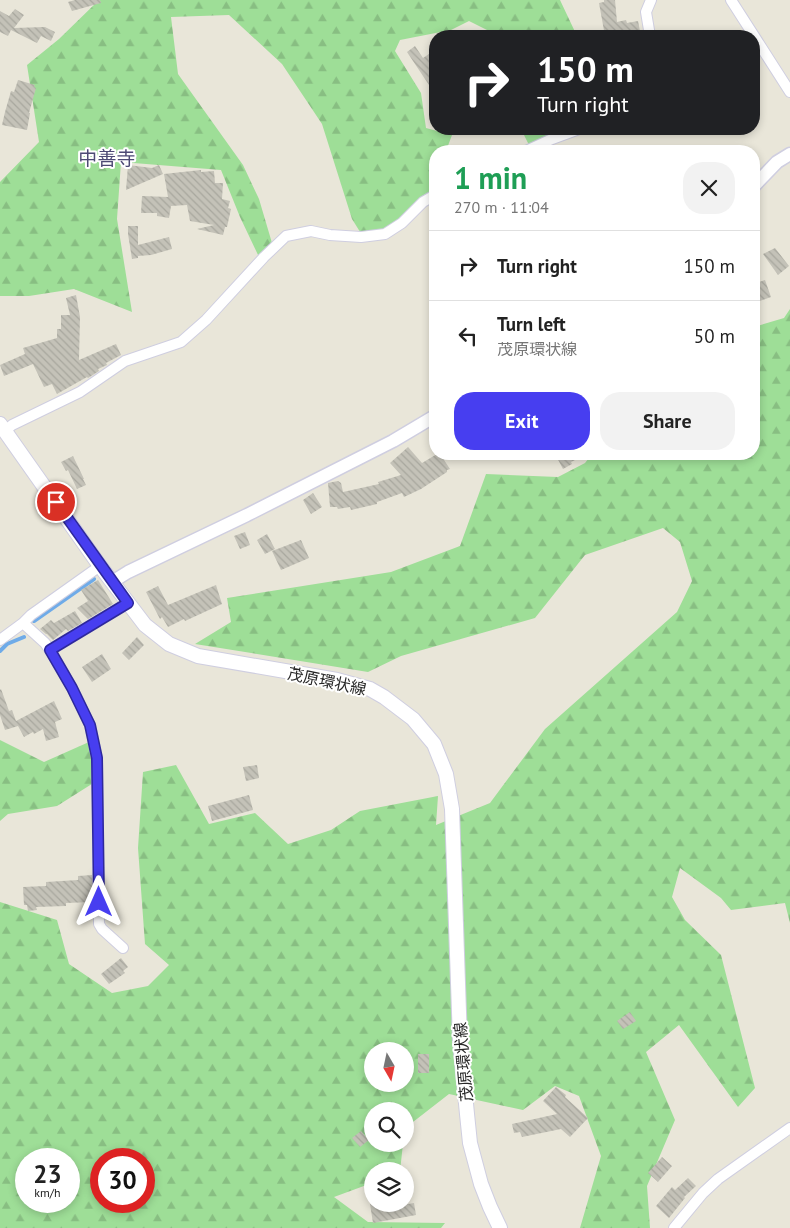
<!DOCTYPE html>
<meta charset="utf-8">
<style>
:root{--surface:#fff;--page:#f2f2f2;--text:#222;--muted:#767676;--line:#e0e0e0;--accent:#473ef0}
body{margin:0;font-family:"PT Sans","Noto Sans JP",sans-serif;background:var(--page);color:var(--text);height:100vh;display:flex;flex-direction:column;font-size:19px;white-space:nowrap}
*{box-sizing:border-box;margin:0}
p{font-size:16px;color:var(--muted)}
.icon{flex:none;width:28px;height:28px;fill:none;stroke:currentColor;stroke-width:2;stroke-linecap:round;stroke-linejoin:round}
.map{position:relative;flex:1;overflow:hidden}
.details{position:absolute;left:429px;top:145px;width:331px;height:315px;display:flex;flex-direction:column;background:var(--surface);border-radius:20px;box-shadow:0 2px 8px #0003}
.details>*{flex:none}
.top-card{position:absolute;left:429px;top:30px;width:331px;height:105px;border-radius:20px;box-shadow:0 2px 8px #0003;background:#202124;color:#fff;overflow:hidden}
.needle{width:32px;rotate:171deg}
.fabs{position:absolute;left:364px;top:1042px;display:grid;gap:10px}
.fabs a{display:grid;place-items:center;width:50px;height:50px;border-radius:50%;background:var(--surface);box-shadow:0 2px 8px #0003;font-size:25px}
.speed{position:absolute;left:15px;top:1148px;display:flex;gap:10px;font-size:25px;font-weight:700;text-align:center}
.speed>*{display:grid;place-content:center;width:65px;height:65px;border-radius:50%;background:var(--surface);box-shadow:0 2px 8px #0003;line-height:1}
.speed small{font-size:12px;font-weight:400}
.speed .limit{border:8px solid #d22;background:#fff;color:#111}
.pin{position:absolute;display:grid;place-items:center;width:42px;height:42px;color:#fff;margin:-21px;border:2px solid #fff;border-radius:50%;box-shadow:0 1px 5px #0007}
.me{position:absolute;width:55px;margin:-28px;rotate:0deg;stroke-linejoin:round;filter:drop-shadow(0 0 4px #0008)}
.turn{display:flex;align-items:center;gap:18px;height:105px;padding:0 25px;font-size:22px}
.turn .icon{width:65px;height:65px;stroke-width:2.5}
.turn b{display:block;font-size:35px;line-height:42px}
.round{display:grid;place-items:center;flex:none;width:52px;height:52px;border-radius:20px;background:var(--page)}
.summary{display:flex;align-items:center;justify-content:space-between;height:85px;padding:0 25px}
h1{font-size:30px;font-weight:700;line-height:38px;color:#1e9e55}
.cta{display:flex;gap:10px;margin-top:auto;padding:10px 25px}
.cta a{flex:1;height:58px;border-radius:20px;background:var(--accent);color:#fff;font-size:20px;font-weight:700;line-height:58px;text-align:center}
.cta a+a{background:var(--page);color:var(--text)}
ul{padding:0;list-style:none}
li{display:flex;align-items:center;gap:15px;height:70px;padding:0 25px;border-top:1px solid var(--line)}
li div{flex:1}
li b{display:block;font-size:19px}
li em{font-style:normal}
.map>svg:first-child{display:block}
</style>
<div class="map">
<svg width="790" height="1228" viewBox="0 0 790 1228">
<defs>
<pattern id="forest-firs" width="22" height="20" patternUnits="userSpaceOnUse" patternTransform="scale(1.25)"><rect width="22" height="20" fill="#9ede97"/><path d="M5 1l3.5 6h-7zM16 11l3.5 6h-7z" fill="#88be82"/></pattern>
<pattern id="building-back-hatch" width="6" height="6" patternUnits="userSpaceOnUse" patternTransform="scale(1.25)"><rect width="6" height="6" fill="#c4c2b8"/><path d="M-1 5l2 2M0 0l6 6M5-1l2 2" fill="none" stroke="#a8a79e"/></pattern>
</defs>
<rect width="100%" height="100%" fill="#e9e6d9"/>
<path fill="url(#forest-firs)" fill-rule="evenodd" d="M98 0H560L577 36H499L469 21 451 30 400 40 395 51 421 93 426 128 452 135 446 151H435V178L428 194 397 221 383 231 362 235 352 219 322 124 282 64 229 15 171 17 178 74 243 165 259 199 272 243 259 257 240 217 221 170 121 162 117 219 132 312 74 289 29 296H0V182L39 142 27 65 59 39 98 1Z
M523 129H570L529 145 524 135Z
M790 309V923L785 903 731 910 721 898 680 868 672 897 685 920 721 955 755 1088 738 1107 679 1025 646 1052 675 1120 647 1186 650 1228H580L601 1156 579 1096 555 1086 523 1110 449 1094 413 1122 405 1133V1111H372V1144H403L400 1171H372V1183L334 1197 368 1222 445 1223 441 1228H0V902L57 920 69 964 112 993 148 986 169 965 145 944 138 848 143 772 176 765 209 824 255 813 288 844 331 830 360 811 438 796 436 825 490 803 545 729 677 612 692 581 680 542 663 528 585 555 535 618 401 656 368 672 195 644 231 622 227 598 391 572 460 546 486 474 558 477 585 463 592 454H754V327L784 318ZM372 1051H405V1084H372ZM26 1159H69V1201H26ZM101 1159H144V1201H101Z
M0 740 44 762 89 742 93 760 95 782 57 806 8 814 0 821Z"/>
<g fill="none" stroke-linecap="round" stroke-linejoin="round">
<path stroke="#6fabe8" stroke-width="4" d="M34 621 94 579
M0 651 7 644 24 637"/>
</g>
<path fill="url(#building-back-hatch)" d="M75 0H100L101 3 72 11 68 2Z
M604 0H615L617 22 626 20 627 23 638 21 641 36H605L599 3 604 2Z
M15 9 24 15 14 28 45 27 55 32 51 41 41 36 37 43 11 30 8 36 0 32V11L9 16Z
M415 46 423 58 435 50V94L407 52Z
M18 80 35 85 34 87 36 88 29 113H30L27 130 2 125 5 112 11 91 14 92Z
M128 165 152 168 159 165 163 174 126 190Z
M201 170V172L214 171 215 183H223L222 199 230 201 228 208 231 209 227 227H225L223 235 197 229 214 225 190 221 187 205 171 206 169 218 157 216V213H141L142 196 168 197 164 174Z
M128 226H138V245L169 237 172 249 151 255 138 256V258L132 259 128 234Z
M775 248 789 266 778 275 763 254Z
M765 280 771 297 754 303V284Z
M76 295 80 317 79 360 116 344 121 355 106 363 107 365 98 369 99 371 88 378 87 377 57 394 52 384 44 387 33 364 4 376 0 365 25 354 23 348 57 338V329H61V315H70L66 298Z
M408 447 422 463 437 454H440L450 469 447 470V472L421 489 404 497 402 493 377 502V504L351 510 350 507 338 509 337 507H330L328 483 338 481 341 483 343 492 379 484 378 482 401 475 390 463Z
M555 454H587L571 462 572 464 563 469Z
M73 456 84 479H83L86 485 77 489 68 470 66 471 61 462Z
M313 493 322 507 311 514 303 500Z
M245 532 250 545 240 549 234 536Z
M267 534 275 549 265 554 257 540Z
M301 540 309 558 281 570 272 551Z
M98 580 113 604 88 619 77 608 88 601 81 590Z
M216 585 222 604 185 621 184 619 168 627 162 617 160 619 146 592 158 586 168 605Z
M75 611 82 623 68 631 66 629 53 640 47 634H46L40 629 51 620 54 623Z
M137 637 144 645 129 660 122 653Z
M102 654 111 669 92 682 82 667Z
M1 689 9 711 12 710 16 721 54 701 62 719 55 722 59 737 46 741 43 729 34 734 33 732 24 737 18 726 5 730 0 715V690Z
M257 765 259 778 246 781 243 767Z
M249 795 253 810 212 821 208 806Z
M92 875V902L66 903V906L36 907 37 910 28 911 27 905H24L23 887 46 886V882L78 880V876Z
M121 958 128 967 123 971 125 973 109 984 101 974Z
M630 1012 636 1021 623 1029 617 1021Z
M418 1054H429V1073H418Z
M556 1087 566 1095 565 1097 588 1118 570 1137 561 1129 522 1137 520 1132 514 1133 512 1124 557 1114 543 1101Z
M361 1131 369 1140 360 1147 352 1138Z
M662 1157 672 1166 658 1182 648 1173Z
M688 1178 696 1186 684 1197 685 1198 669 1218 656 1206 672 1187 675 1190Z
M414 1203 416 1215 373 1223 370 1204H408Z"/>
<g fill="none" stroke-linecap="round" stroke-linejoin="round">
<g stroke="#cfcee0" stroke-width="12">
<path id="minor" d="M731 0 790 92
M650 36 646 12 651 0
M526 151 552 139 579 129
M5 431 12 425 80 392 125 361 181 342 206 320 264 257 286 236 311 231 330 235 361 237 385 234 402 223 423 202 435 195
M23 623 45 643 50 650 72 688 90 725 97 758 99 924 102 929 123 948
M0 640 23 623 31 615 100 566
M50 650 128 603
M674 1228 703 1193 718 1179 790 1128"/>
</g>
<g stroke="#cfcee0" stroke-width="15">
<path id="tertiary" d="M754 186 777 162 790 154
M112 582 128 572 247 515 393 441 435 416"/>
</g>
<g stroke="#cfcee0" stroke-width="16">
<path id="secondary" d="M0 424 100 566 145 625 169 644 198 656 337 680 370 689 384 697 413 719 434 744 446 774 452 809 460 1041 467 1114 470 1143 481 1184 490 1207 500 1228"/>
</g>
<use href="#minor" stroke="#fff" stroke-width="10"/>
<use href="#tertiary" stroke="#fff" stroke-width="12"/>
<use href="#secondary" stroke="#fff" stroke-width="14"/>
</g>
<g fill="none" stroke-linecap="round" stroke-linejoin="round">
<g stroke="#2e289c" stroke-width="12">
<path id="route" d="M56 502 128 603 50 650 72 688 90 725 97 758 99 902"/>
</g>
<use href="#route" stroke="#473ef0" stroke-width="9"/>
</g>
<g text-anchor="middle" stroke-width="4" stroke-linejoin="round" paint-order="stroke">
<g font-size="16" fill="#272727" stroke="#fff">
<text transform="translate(327 681) rotate(12)" y="6">茂原環状線</text>
<text transform="translate(463 1062) rotate(-95)" y="6">茂原環状線</text>
</g>
<g font-size="19" fill="#4d4a75" stroke="#fff">
<text x="107" y="165">中善寺</text>
</g>
</g>
</svg>
<div class="fabs">
<a><svg class="needle" viewBox="-14 -14 28 28"><path d="M0-13l5 13h-10z" fill="#e53935"/><path d="M0 13l5-13h-10z" fill="#767676"/></svg></a>
<a><svg class="icon" aria-label="search" viewBox="0 0 24 24"><circle cx="10" cy="10" r="6"/><path d="M15 15l6 6"/></svg></a>
<a><svg class="icon" aria-label="layers" viewBox="0 0 24 24"><path d="M12 4l9 5-9 5-9-5zM3 14l9 5 9-5"/></svg></a>
</div>
<div class="speed"><div>23<small>km/h</small></div><div class="limit">30</div></div>
<div class="pin" style="left:56px;top:502px;background:#d93025"><svg class="icon" aria-label="arrive" viewBox="0 0 24 24"><path d="M6 21V4h12l-3 4 3 4H6"/></svg></div>
<svg class="me" style="left:99px;top:902px" viewBox="-20 -20 40 40"><path d="M0-17L14 15 0 8-14 15z" fill="#473ef0" stroke="#fff" stroke-width="4"/></svg>
<div class="top-card">
<div class="turn"><svg class="icon" aria-label="right" viewBox="0 0 24 24"><path d="M7 20v-9h11M14 6l5 5-5 5"/></svg><div><b>150 m</b>Turn right</div></div>
</div>
<section class="details">
<div class="summary"><div><h1>1 min</h1><p>270 m · 11:04</p></div><a class="round"><svg class="icon" aria-label="close" viewBox="0 0 24 24"><path d="M6 6l12 12M18 6L6 18"/></svg></a></div>
<ul>
<li><svg class="icon" aria-label="right" viewBox="0 0 24 24"><path d="M7 20v-9h11M14 6l5 5-5 5"/></svg><div><b>Turn right</b></div><em>150 m</em></li>
<li><svg class="icon" aria-label="left" viewBox="0 0 24 24"><path d="M17 20v-9H6M10 6l-5 5 5 5"/></svg><div><b>Turn left</b><p>茂原環状線</p></div><em>50 m</em></li>
</ul>
<div class="cta"><a>Exit</a><a>Share</a></div>
</section>
</div>
